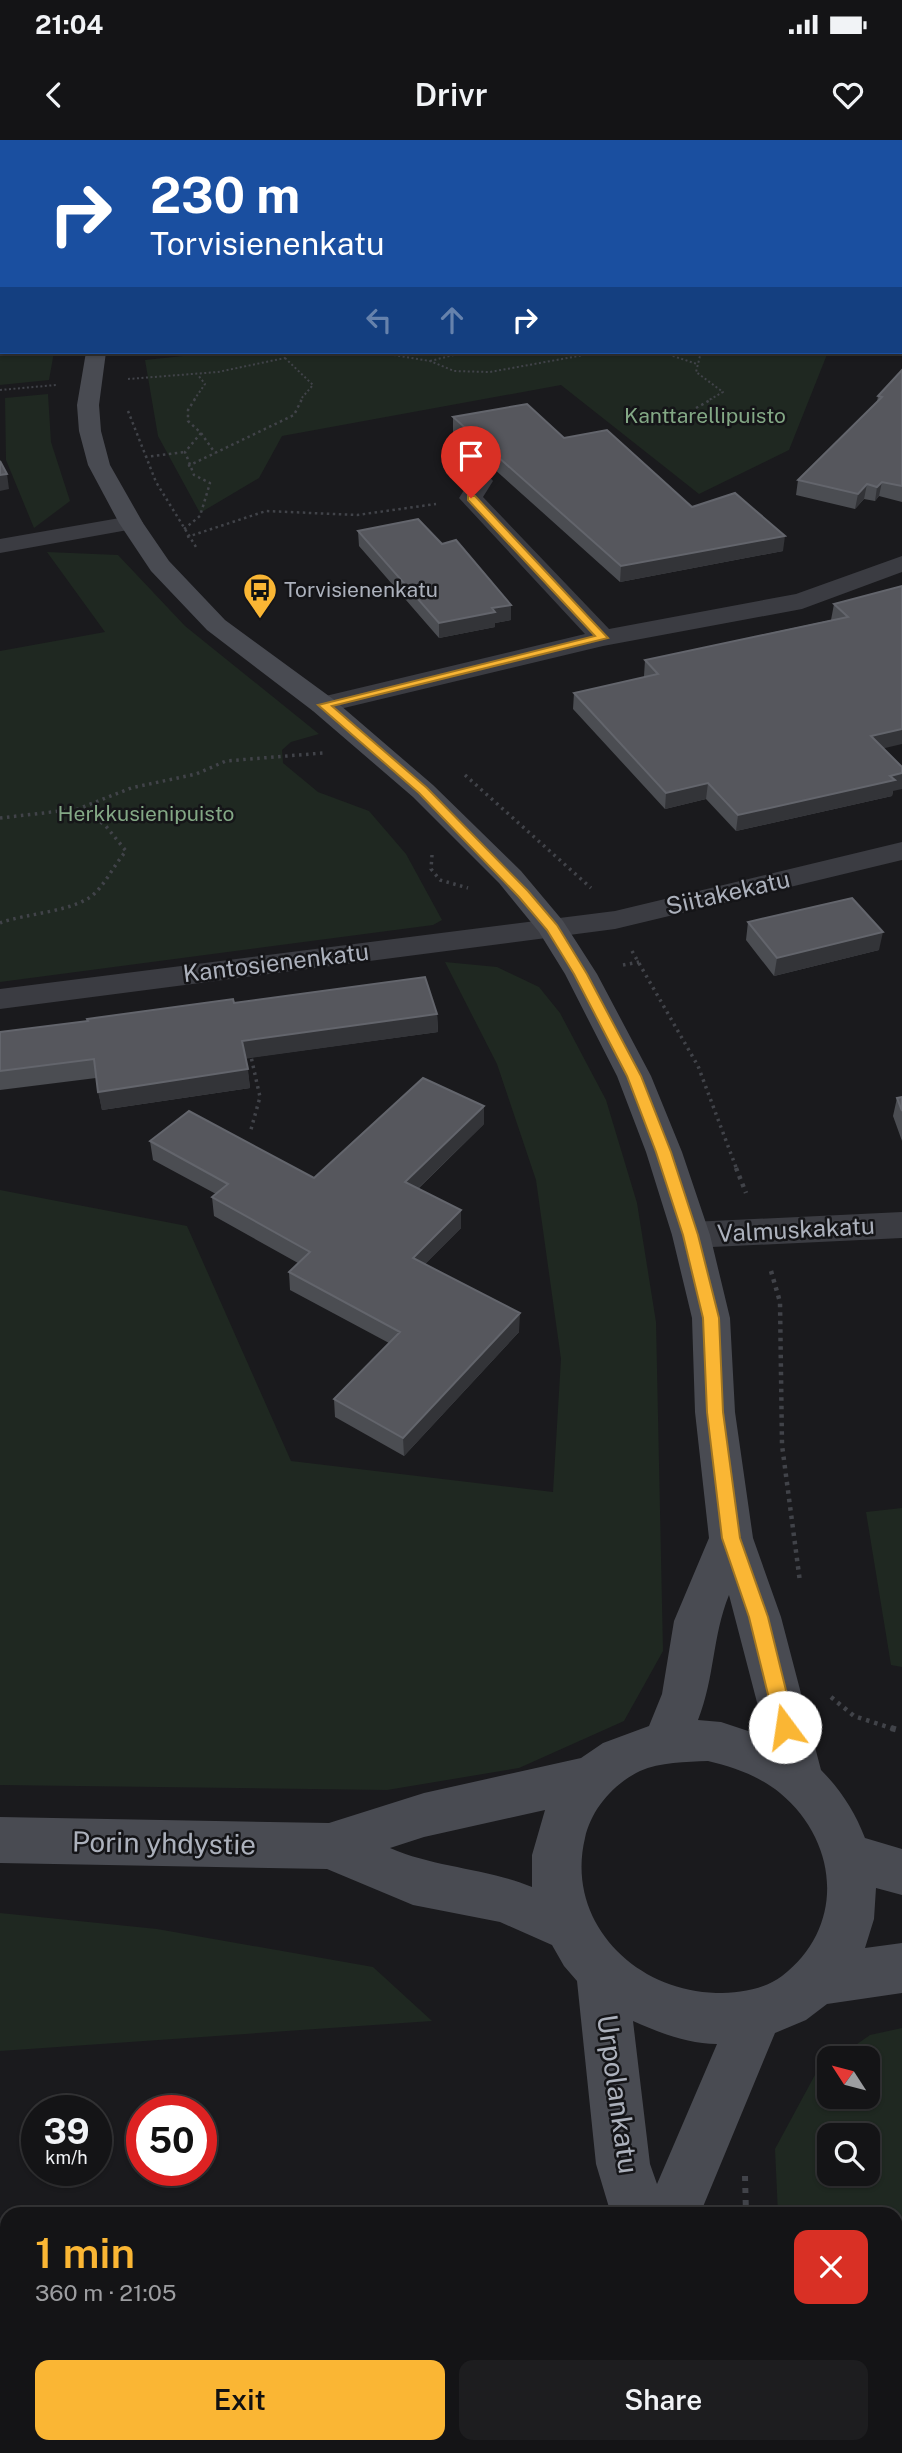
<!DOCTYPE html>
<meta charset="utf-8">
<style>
:root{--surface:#141416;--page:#1d1d1f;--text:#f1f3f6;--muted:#9d9ea1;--line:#333335;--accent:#fab634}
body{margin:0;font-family:"Public Sans",sans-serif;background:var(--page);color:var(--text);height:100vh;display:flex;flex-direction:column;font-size:26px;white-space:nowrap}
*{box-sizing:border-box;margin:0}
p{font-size:23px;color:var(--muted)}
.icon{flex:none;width:38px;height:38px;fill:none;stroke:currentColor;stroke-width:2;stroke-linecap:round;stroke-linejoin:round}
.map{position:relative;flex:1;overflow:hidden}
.panel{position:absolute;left:0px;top:2067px;width:903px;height:247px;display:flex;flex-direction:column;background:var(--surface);border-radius:21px 21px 0 0;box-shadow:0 2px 5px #0004,0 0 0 2px var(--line)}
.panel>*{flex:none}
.banner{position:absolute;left:0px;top:0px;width:903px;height:214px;box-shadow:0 2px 5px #0004,0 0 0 2px var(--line);background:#1a4fa0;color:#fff;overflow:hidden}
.needle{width:46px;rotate:306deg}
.tools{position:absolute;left:817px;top:1906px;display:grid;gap:14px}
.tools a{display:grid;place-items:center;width:63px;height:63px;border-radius:14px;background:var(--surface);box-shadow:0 2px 5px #0004,0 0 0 2px var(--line);font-size:35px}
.speed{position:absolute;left:21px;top:1955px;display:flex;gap:14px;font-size:35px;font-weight:700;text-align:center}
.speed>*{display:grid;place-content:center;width:91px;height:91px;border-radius:50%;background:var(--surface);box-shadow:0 2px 5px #0004,0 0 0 2px var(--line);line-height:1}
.speed small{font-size:18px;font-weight:400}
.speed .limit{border:10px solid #d22;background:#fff;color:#111}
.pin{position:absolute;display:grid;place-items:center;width:60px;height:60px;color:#fff;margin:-72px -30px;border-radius:50% 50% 50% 0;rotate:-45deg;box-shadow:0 0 7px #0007}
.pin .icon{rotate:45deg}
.me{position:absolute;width:77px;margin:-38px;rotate:346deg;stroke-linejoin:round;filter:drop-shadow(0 0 5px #0008)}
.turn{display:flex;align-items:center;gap:24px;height:147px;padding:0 35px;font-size:32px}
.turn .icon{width:91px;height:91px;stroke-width:2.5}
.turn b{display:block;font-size:49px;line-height:60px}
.lanes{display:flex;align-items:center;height:66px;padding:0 35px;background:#0003;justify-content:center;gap:35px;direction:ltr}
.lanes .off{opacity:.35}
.round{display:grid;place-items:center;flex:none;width:74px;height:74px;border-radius:14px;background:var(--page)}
.head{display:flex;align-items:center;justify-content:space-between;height:119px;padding:0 35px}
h1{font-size:42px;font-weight:600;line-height:52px;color:var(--accent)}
.cta{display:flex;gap:14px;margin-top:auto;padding:14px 35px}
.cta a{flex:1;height:80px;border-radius:14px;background:var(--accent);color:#111;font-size:28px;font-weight:600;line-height:80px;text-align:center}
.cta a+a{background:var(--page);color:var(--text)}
.status{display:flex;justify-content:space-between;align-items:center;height:49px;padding:0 35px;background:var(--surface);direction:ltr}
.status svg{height:19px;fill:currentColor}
header{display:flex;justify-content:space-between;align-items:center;height:91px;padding:0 35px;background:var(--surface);font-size:32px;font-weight:600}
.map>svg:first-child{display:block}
</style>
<div class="status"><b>21:04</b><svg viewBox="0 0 49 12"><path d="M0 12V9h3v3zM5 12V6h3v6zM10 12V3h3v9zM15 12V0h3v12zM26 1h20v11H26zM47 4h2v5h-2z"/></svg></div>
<header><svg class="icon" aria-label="back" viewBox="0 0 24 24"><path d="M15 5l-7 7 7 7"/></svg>Drivr<svg class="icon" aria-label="heart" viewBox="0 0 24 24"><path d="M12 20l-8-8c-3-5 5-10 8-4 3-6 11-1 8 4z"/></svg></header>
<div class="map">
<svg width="902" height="2313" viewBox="0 0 902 2313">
<rect width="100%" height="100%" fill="#1a1a1d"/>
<path fill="#1f2821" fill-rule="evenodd" d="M0 167 2 212H54L49 240 0 245Z
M220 212H828L789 310 699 354 561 245 282 296 259 338 200 373 158 296 145 220Z
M48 254 51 302 70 361 34 388 6 320 5 258Z
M47 412 118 415 185 486 319 594 291 602 282 610 283 623 318 652 369 671 406 714 442 780 433 785 0 842V511L105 492Z
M445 822 497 827 539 847 560 873 606 960 637 1063 656 1182 663 1511 624 1581 519 1628 387 1650 0 1645V1050L187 1086 291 1321 553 1352 561 1219 536 1040 497 924Z
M902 1368V1527L891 1525 866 1372Z
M0 1773 157 1789 373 1827 432 1881 0 1911Z
M902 1888V2313H787V2307L896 2306V2074H778L775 2009 816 1933 829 1924 830 1956H868V1918H837L870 1895ZM830 1995H868V2034H830Z"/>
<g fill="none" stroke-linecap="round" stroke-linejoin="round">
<path fill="#2f3a42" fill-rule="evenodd" d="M901 72H902V76H901Z"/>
<path stroke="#414349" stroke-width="2" stroke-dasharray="2 2.5" stroke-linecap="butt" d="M801 2 803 0
M376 212 430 221 454 231 490 232 584 215 664 213 697 224
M701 212 696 232 723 252 709 260
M285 218 313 245 300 260
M430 221 466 212
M128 239 218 232 285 218 290 212
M0 250 56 245
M194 260 205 244 198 235"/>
<path stroke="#414349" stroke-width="2.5" stroke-dasharray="2.5 3.5" stroke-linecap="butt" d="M696 268 712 259
M128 271 156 342 196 407
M201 293 215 313
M145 317 185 312
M188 326 294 275 302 259
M184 389 200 376 210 343 194 335 185 312 201 293 188 281V270L195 259
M187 397 266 371 357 375 436 364"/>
<path stroke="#414349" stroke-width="3.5" stroke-dasharray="2.5 4.5" stroke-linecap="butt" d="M465 635 591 748
M0 678 78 669 131 648 196 634 226 621 323 613
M432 715 431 729 440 740 468 748
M0 783C25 773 79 772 97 751 108 739 115 724 126 711L105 685 79 669
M632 811 698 926 737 1030
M623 825 639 822
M250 912 260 957 250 993"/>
<path stroke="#414349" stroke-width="4.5" stroke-dasharray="3.5 5" stroke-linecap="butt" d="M736 1028 746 1053
M771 1131 780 1162 782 1305 800 1442
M831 1557 854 1576 897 1590"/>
<path stroke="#414349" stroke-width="6" stroke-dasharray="5 7" stroke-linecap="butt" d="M891 1588 902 1591
M745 2036 746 2074
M0 2165 7 2168
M246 2306 253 2313
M750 2306V2313"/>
<path fill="#3b3c42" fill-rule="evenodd" d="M481 334 489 336 493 341 483 357 609 489 796 454 902 416V432L802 469 603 506 323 573 313 571 309 565 313 559 585 494 459 358 473 336Z
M131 376 139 378 143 383 139 388 0 413V399Z
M902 702V720L615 789 0 869V849L615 771Z
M902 1072V1098L691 1108 678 1104 672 1095 678 1086 691 1082Z"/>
<path fill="#494b52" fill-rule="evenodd" d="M126 0H142L143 2H126Z
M86 212H106L99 265 101 291 110 325 143 383 169 421 225 480 333 559 433 645 521 731 563 781 597 834 651 936 682 1012 710 1095 730 1178 735 1272 753 1398 781 1477 821 1630C841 1650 855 1672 865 1698L902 1709V1755L876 1748 874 1779 865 1808 902 1803V1853L827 1864 806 1880 775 1893 700 2074H611L596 2024 577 1841 564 1826 552 1805 500 1782 413 1765 327 1729 0 1723V1677L329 1683 424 1653 581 1618 603 1603 649 1586 662 1554 674 1481 709 1398 695 1272 692 1178 672 1095 646 1012 617 936 565 834 539 792 499 743 413 657 313 571 207 490 151 431 119 383 88 325 79 291 77 265ZM729 1455 766 1597 721 1582 698 1580C715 1537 712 1497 729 1455ZM708 1621C734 1627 759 1636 780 1653 840 1703 845 1788 782 1836 763 1850 739 1853 716 1853 634 1851 565 1781 585 1698 591 1670 613 1644 640 1631 660 1622 686 1622 708 1621ZM545 1670 532 1715V1747C486 1728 436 1728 390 1708L424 1697ZM633 1881C660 1893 688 1904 717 1904L657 2044 650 2024Z
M626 2306H686V2313H626Z"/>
</g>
<path fill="#4b4d52" d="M0 0 2 2V130H0Z
M449 0H675L673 2 659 1 657 2H462Z
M902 230V362L879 356 875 361 864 359 855 369 796 355 798 340 877 262 878 256Z
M453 277 564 298 692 367 783 411 620 442 453 292Z
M358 391 442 404 511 465V480L495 483V487L439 498 359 406Z
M902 446 884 608 893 651 892 656 736 691 706 659 665 669 573 569 574 553 645 537 644 536 645 520 831 480 834 464Z
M748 782 879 810 774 836 746 800Z
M234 863 437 874 438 892 246 918 250 948 102 970 96 938 0 950V892Z
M902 957V1001L893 976 897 958Z
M484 984 418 1049 461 1088 425 1124 519 1192 404 1316 335 1277 334 1259 389 1203 290 1150 289 1132 298 1123 214 1076 212 1057 216 1054 153 1020 150 1001 314 1038Z"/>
<path fill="#333438" d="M7 334 9 349 0 351V335Z
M882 342 879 356 875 361 877 347Z
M867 344 864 359 855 369 858 354Z
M785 396 783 411 620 442 621 426Z
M511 465V480L495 483V487L439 498V483L492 468Z
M902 589V604L868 612 871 596Z
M902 633V649L893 651 892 656 736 691 738 675Z
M708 643 706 659 665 669 666 653Z
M883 792 879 810 774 836 777 818Z
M437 874 438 892 244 919 242 901Z
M248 929 250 948 102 970 98 952Z
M484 966V984L406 1060 405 1042Z
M461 1070V1088L413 1136V1118Z
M520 1173 519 1192 404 1316 403 1298Z"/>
<path fill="#56575d" stroke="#63656c" stroke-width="2" d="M0 0H53L54 2H2V29L0 28Z
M515 0H650L648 2H528Z
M2 32V115H0V40Z
M902 230V346L882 342 877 347 867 344 858 354 798 340 882 257 878 256Z
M527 264 564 298 607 290 692 367 735 353 785 396 621 426 453 277Z
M0 321 7 334 0 335Z
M418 379 442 404 456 400 511 465 492 468 495 472 439 483 358 391Z
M902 446V589L871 596 902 627V633L890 636 895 640 738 675 708 643 666 653 574 553 658 534 645 520 848 477 834 464Z
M852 758 883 792 777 818 748 782Z
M425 837 437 874 242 901 248 929 98 952 94 919 0 931V892L88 881 87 879 233 859 234 863Z
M423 938 484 966 405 1042 461 1070 413 1118 520 1173 403 1298 334 1259 400 1192 289 1132 310 1112 212 1057 228 1044 150 1001 189 971 314 1038Z
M902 957V971L897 958Z"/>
<path fill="#fab634" stroke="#a27622" stroke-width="2" d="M468 356H475L608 498 332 566 427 648 528 751 557 785 587 834 641 936 671 1012 698 1095 719 1178 723 1272 740 1398 768 1477 795 1587 792 1593 785 1596 779 1593 776 1587 749 1477 722 1398 707 1272 703 1178 683 1095 656 1012 627 936 574 834 547 790 519 757 419 653 318 565 595 496 468 360Z"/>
<defs>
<g id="bus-pin" transform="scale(1.75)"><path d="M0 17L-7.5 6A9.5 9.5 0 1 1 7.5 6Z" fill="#fab634" stroke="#151518"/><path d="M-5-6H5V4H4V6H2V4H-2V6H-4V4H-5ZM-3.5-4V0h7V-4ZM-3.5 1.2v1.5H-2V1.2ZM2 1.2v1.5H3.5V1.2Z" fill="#111"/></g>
</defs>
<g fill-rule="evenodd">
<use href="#bus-pin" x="260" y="450"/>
</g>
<g text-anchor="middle" stroke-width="5" stroke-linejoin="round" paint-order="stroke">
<g font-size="21" fill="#83a885" stroke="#151518">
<text x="705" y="283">Kanttarellipuisto</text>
<text x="146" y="681">Herkkusienipuisto</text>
</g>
<g font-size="21" fill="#acb1bc" stroke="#151518" text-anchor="start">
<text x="284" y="457">Torvisienenkatu</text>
</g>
<g font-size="24" fill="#acb1bc" stroke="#151518">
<text transform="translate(728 753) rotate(-13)" y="8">Siitakekatu</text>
<text transform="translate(276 823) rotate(-7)" y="8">Kantosienenkatu</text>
<text transform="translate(796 1090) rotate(-3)" y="8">Valmuskakatu</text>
</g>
<g font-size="28" fill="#acb1bc" stroke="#151518">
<text transform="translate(164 1703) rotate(1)" y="10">Porin yhdystie</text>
<text transform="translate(618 1954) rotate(82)" y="10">Urpolankatu</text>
</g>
</g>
</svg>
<div class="tools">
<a><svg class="needle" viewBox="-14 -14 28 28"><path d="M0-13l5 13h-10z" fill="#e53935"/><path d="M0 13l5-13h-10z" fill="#9d9ea1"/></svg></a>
<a><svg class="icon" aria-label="search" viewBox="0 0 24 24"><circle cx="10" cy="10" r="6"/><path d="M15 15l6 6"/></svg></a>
</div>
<div class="speed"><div>39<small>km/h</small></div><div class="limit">50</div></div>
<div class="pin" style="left:471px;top:358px;background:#d93025"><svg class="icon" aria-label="arrive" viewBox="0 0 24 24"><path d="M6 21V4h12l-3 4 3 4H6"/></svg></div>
<svg class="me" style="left:785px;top:1587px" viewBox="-20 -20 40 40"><circle r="19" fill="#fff"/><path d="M0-13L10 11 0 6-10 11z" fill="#fab634"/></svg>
<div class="banner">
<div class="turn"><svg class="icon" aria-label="right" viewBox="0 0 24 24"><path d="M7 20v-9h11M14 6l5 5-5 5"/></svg><div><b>230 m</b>Torvisienenkatu</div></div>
<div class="lanes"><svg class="icon off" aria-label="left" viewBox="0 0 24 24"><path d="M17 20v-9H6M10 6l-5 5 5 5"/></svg><svg class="icon off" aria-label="ahead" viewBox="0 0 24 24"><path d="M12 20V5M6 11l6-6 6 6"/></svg><svg class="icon" aria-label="right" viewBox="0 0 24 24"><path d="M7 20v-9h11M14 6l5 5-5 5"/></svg></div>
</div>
<section class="panel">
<div class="head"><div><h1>1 min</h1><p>360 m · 21:05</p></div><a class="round" style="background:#d93025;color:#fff"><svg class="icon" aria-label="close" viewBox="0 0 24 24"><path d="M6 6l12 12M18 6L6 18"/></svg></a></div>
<div class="cta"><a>Exit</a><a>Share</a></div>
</section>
</div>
